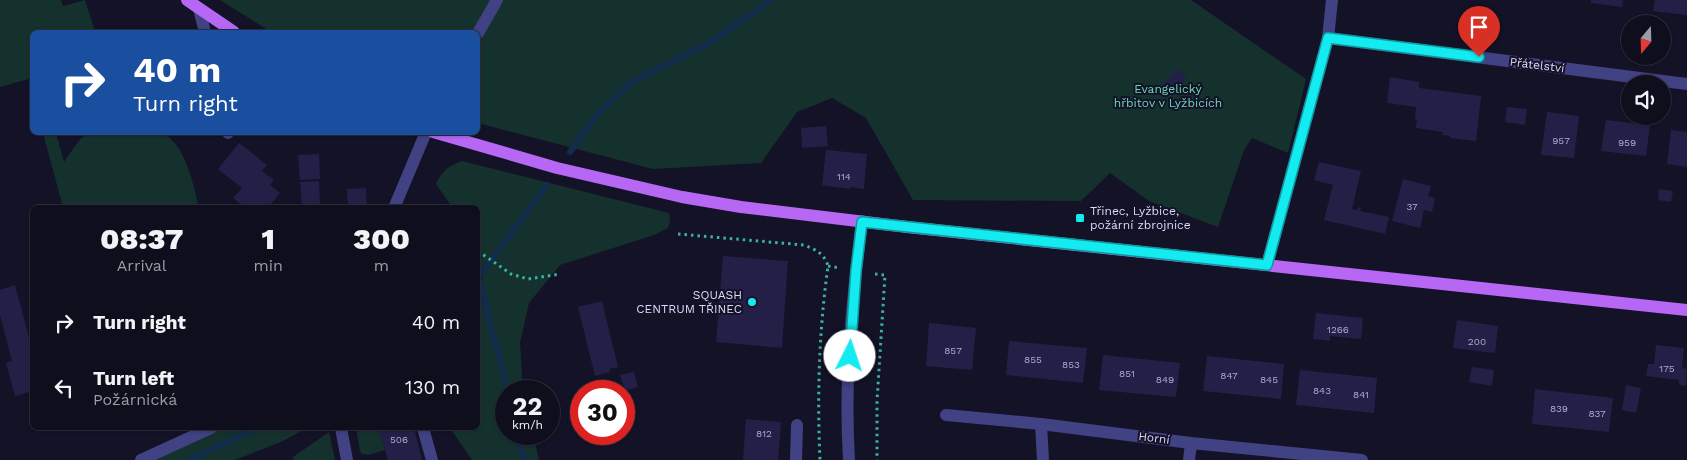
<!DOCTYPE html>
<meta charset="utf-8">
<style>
:root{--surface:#0f0e1d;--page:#181726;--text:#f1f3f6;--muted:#9b9ca4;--line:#2f2e3b}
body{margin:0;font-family:"Work Sans",sans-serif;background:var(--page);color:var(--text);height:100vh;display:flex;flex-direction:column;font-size:19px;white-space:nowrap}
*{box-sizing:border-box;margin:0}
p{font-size:16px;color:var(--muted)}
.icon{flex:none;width:28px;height:28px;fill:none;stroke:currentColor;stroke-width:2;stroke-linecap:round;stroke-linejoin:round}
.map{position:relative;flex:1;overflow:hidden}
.sheet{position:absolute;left:30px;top:205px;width:450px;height:225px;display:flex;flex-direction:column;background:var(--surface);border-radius:8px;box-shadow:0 1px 4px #0004,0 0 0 1px var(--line)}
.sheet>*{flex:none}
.hud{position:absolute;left:30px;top:30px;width:450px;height:105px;border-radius:8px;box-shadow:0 1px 4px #0004,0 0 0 1px var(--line);background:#1a4fa0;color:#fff;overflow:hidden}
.needle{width:32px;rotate:199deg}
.controls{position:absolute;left:1621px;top:15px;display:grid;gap:10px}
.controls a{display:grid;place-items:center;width:50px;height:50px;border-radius:50%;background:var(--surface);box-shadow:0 1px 4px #0004,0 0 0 1px var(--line);font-size:25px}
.speed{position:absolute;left:495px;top:380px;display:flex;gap:10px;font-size:25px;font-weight:700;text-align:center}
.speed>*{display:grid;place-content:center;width:65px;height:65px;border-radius:50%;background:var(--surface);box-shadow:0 1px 4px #0004,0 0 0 1px var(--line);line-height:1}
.speed small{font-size:12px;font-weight:400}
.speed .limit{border:8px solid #d22;background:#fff;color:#111}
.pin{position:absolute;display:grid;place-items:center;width:42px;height:42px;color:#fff;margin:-51px -21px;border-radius:50% 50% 50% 0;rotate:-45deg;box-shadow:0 0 5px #0007}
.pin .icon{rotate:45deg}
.me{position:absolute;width:55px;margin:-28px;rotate:4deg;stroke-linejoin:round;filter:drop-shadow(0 0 4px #0008)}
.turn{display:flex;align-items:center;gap:18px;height:105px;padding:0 20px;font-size:22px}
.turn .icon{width:65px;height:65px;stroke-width:2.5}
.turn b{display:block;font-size:35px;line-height:42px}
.eta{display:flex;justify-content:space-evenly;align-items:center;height:85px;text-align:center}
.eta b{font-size:30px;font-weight:800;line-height:35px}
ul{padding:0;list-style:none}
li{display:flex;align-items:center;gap:15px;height:65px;padding:0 20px}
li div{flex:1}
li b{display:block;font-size:19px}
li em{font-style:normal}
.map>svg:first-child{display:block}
</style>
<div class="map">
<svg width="1687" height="460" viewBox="0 0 1687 460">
<rect width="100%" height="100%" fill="#141227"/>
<path fill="#15312e" d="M0 0H61L63 6 85 0 95 32H32V78L0 87Z
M220 0H1191L1306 79 1288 153 1252 138 1244 150 1218 227 1149 201 1110 173 1081 201 913 200 866 118 832 98 797 112 761 163 653 169 478 123V32H271Z
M43 133H56L64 162 80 139 89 133C101 132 155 130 162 133 186 144 193 185 199 207H63Z
M462 161 669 213 670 221 668 228 654 235 560 265 529 303 520 343 523 391H506V434H533L539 460H472L450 428H478V290L483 276 478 251V208L452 207 436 184C443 170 447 167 462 161Z
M218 428H307L283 441 235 460H144Z
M356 428H379L385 450 368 455 362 454 360 451Z
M329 432 335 460H293V457Z"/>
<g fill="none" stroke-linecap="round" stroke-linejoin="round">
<path stroke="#122c4b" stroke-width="6" d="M570 152 598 114 630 83 709 43 771 0
M478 277 508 391
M478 278 547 185
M517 434 524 460
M189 460 257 428"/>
</g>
<path fill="#241f47" d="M1591 0H1623L1622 7 1591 3Z
M1655 0H1687V15L1653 11Z
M1178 69 1187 78 1166 99 1157 90Z
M1390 77 1419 82V88L1481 96 1476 141 1450 138V136L1442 135 1443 132 1416 128 1417 119H1415L1416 107 1387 103Z
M1507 107 1527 109 1525 125 1505 122Z
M1547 112 1579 116 1574 158 1541 155Z
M1606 120 1650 125 1646 156 1601 151Z
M826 126 828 146 802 148 801 128Z
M1671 130 1687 132V167L1667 164Z
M239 143 267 165 262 171 274 180 270 185 280 193 271 204 276 208H245L233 198 242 188 218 169Z
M826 150 867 154 864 189 850 187V189L822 185Z
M319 154 320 179 300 180 298 155Z
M1319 162 1361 171 1352 209 1357 210 1358 207 1361 208 1360 211 1389 217 1385 234 1324 220 1333 185 1314 180Z
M1403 179 1431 186 1428 196 1435 198 1432 212 1424 210 1420 228 1392 221Z
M319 181 320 208H302L300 182Z
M366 188 367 208H348L347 189Z
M1659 189 1673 191 1671 202 1658 200Z
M723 256 788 261 782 348 716 342Z
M15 285 32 349V391L15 396 6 363 12 361 0 315V290Z
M602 301 618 367 609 369 610 372 595 376 578 307Z
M1316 313 1363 318 1361 339 1330 336V341L1313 339Z
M1457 320 1498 326 1495 353 1453 348Z
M929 323 976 328 972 370 926 366Z
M1009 341 1087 348 1083 383 1006 375Z
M1656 345 1684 348 1682 368 1687 369 1686 386 1679 385V380L1646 376 1648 364H1654Z
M1103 355 1180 363 1176 397 1099 390Z
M1207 356 1284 364 1281 399 1203 391Z
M1472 367 1494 370 1492 386 1469 382Z
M1300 370 1377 378 1374 413 1296 405Z
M634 372 638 387 625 391 620 375Z
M1626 385 1641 388 1636 413 1622 410Z
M1535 389 1613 398 1609 432 1532 424Z
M746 419 781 422 778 460H743Z
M379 428H414L422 460H388Z"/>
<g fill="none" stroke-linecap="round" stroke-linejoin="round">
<path stroke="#38b3a2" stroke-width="3" stroke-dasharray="2.5 4" stroke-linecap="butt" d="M678 234 804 245C816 250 824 253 828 266 819 331 817 395 820 460
M478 251 511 274 528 279 560 274
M828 266 840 268
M875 274 885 275 877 401V460"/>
<path stroke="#404283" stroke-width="12" d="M199 9 205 32
M478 33 497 0
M1328 38 1687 84
M228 132V133
M394 208 426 132
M1267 265 1328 38 1332 0
M946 415 1041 424 1191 443 1362 460
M1041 424 1043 460
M341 428 347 460
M423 428 432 460
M141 460 211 428
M796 460 797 425
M849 460C844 381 852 300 862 221
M1189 460 1191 443"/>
<path stroke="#b668f5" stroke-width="12" d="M187 0 234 32
M433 132 557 168 682 197 741 207 907 227 1687 310"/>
</g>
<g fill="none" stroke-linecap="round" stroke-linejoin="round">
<g stroke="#0c999c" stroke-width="12">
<path id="route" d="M850 356 856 271 862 222 1267 265 1328 38 1479 57"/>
</g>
<use href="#route" stroke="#13ebf0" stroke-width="9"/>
</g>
<g fill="#13ebf0" stroke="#141227" stroke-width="2">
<rect x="1075" y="213" width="10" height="10" rx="2.5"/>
<circle cx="752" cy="302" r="5"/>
</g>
<g text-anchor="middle" stroke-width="4" stroke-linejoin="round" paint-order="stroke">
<g font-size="10" fill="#aeabd0">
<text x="1561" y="144">957</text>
<text x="1627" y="146">959</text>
<text x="844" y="180">114</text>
<text x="1412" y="210">37</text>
<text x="1338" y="333">1266</text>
<text x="1477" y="345">200</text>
<text x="953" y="354">857</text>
<text x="1033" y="363">855</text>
<text x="1071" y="368">853</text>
<text x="1667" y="372">175</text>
<text x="1127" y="377">851</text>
<text x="1229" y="379">847</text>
<text x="1165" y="383">849</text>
<text x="1269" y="383">845</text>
<text x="1322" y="394">843</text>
<text x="1361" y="398">841</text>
<text x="1559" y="412">839</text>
<text x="1597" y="417">837</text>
<text x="764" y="437">812</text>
<text x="399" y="443">506</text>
</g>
<g font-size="12" fill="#dcdafd" stroke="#141227">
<text transform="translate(1537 65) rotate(7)" y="4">Přátelství</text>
<text transform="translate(1154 438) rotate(7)" y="4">Horní</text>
</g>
<g font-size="12" fill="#6ad9b5" stroke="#141227">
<text x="1168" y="93">Evangelický<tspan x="1168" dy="14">hřbitov v Lyžbicích</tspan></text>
</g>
<g font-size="12" fill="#dcdafd" stroke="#141227" text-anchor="start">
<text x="1090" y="215">Třinec, Lyžbice,<tspan x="1090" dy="14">požární zbrojnice</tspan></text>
<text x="742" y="299" text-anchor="end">SQUASH<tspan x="742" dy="14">CENTRUM TŘINEC</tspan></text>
</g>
</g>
</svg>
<div class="controls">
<a><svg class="needle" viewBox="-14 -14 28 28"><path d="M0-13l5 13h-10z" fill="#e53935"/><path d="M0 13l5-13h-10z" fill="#9b9ca4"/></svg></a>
<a><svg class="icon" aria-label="sound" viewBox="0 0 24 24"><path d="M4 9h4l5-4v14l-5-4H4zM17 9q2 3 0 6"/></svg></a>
</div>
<div class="speed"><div>22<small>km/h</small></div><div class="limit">30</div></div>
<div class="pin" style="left:1479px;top:57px;background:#d93025"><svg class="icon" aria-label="arrive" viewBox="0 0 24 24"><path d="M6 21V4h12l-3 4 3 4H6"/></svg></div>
<svg class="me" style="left:850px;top:356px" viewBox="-20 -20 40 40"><circle r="19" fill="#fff"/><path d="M0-13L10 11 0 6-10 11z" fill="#13ebf0"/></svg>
<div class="hud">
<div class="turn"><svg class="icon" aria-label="right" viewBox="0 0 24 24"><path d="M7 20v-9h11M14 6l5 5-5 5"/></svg><div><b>40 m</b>Turn right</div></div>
</div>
<section class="sheet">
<div class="eta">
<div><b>08:37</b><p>Arrival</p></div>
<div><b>1</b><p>min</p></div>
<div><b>300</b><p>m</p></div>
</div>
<ul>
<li><svg class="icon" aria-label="right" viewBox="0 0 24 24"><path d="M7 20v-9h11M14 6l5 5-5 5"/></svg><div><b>Turn right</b></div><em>40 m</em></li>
<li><svg class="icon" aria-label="left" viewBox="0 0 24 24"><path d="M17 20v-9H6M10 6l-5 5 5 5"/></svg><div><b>Turn left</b><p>Požárnická</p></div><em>130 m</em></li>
</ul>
</section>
</div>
